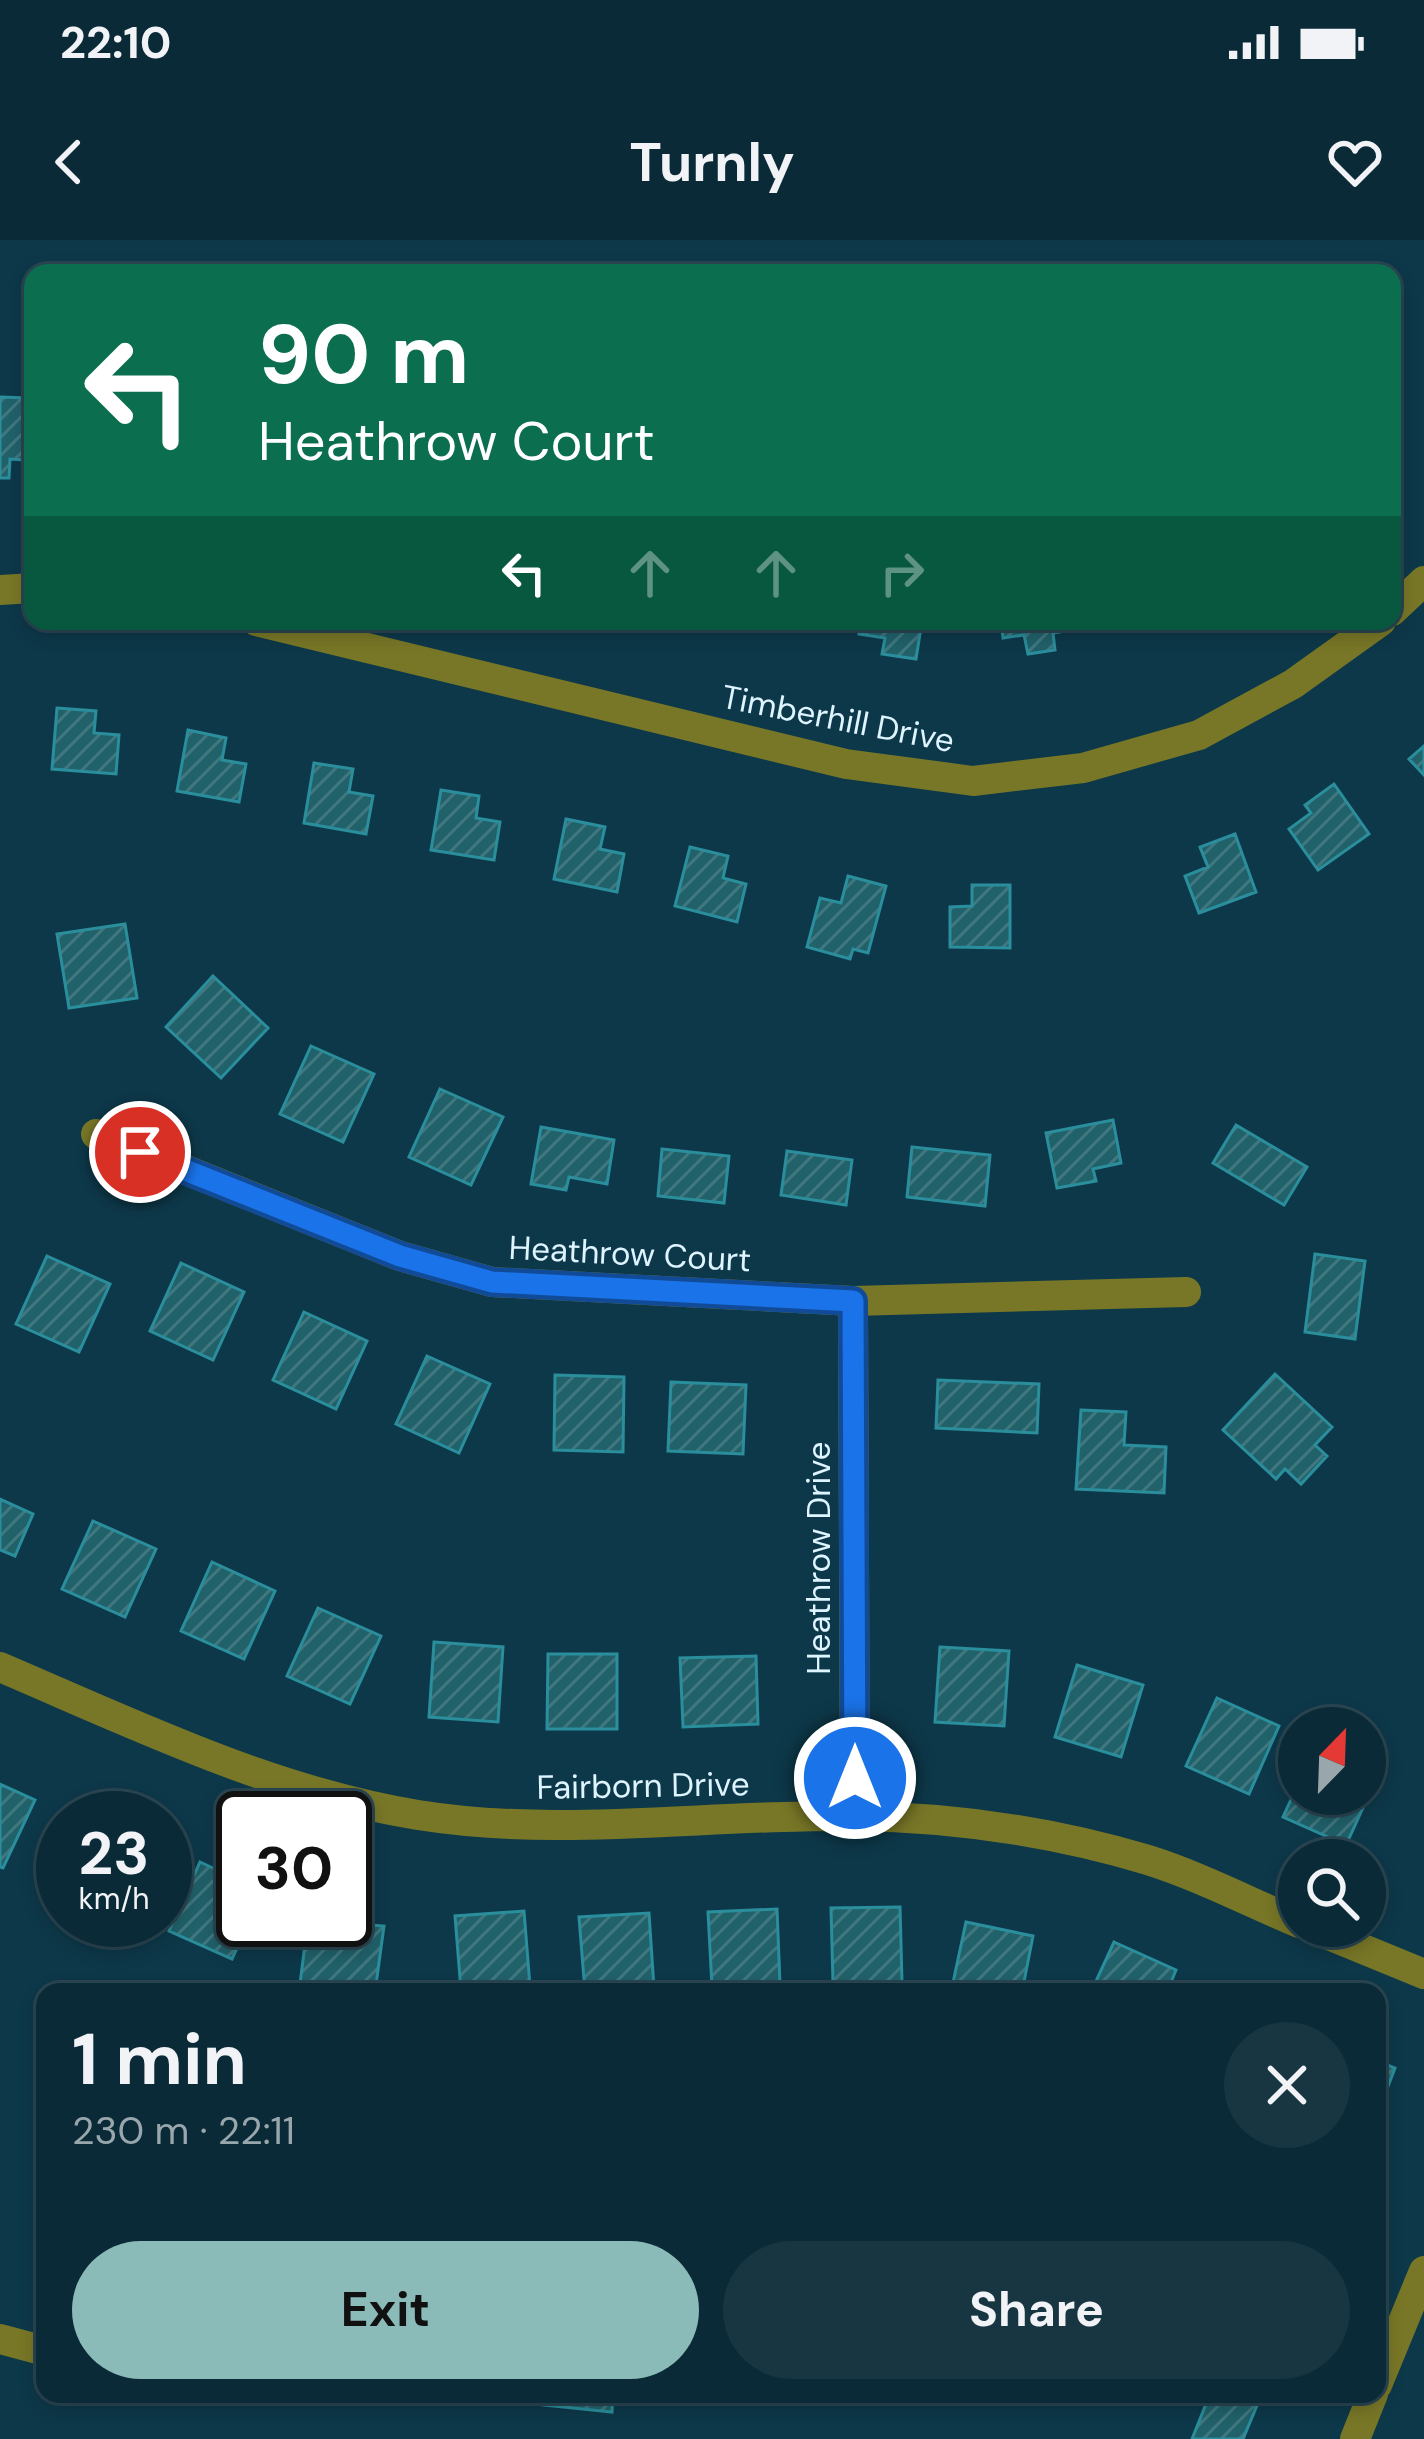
<!DOCTYPE html>
<meta charset="utf-8">
<style>
:root{--surface:#0a2a37;--page:#183642;--text:#f1f3f6;--muted:#99a7ad;--line:#2a4652;--accent:#8bbbb9}
body{margin:0;font-family:"DM Sans",sans-serif;background:var(--page);color:var(--text);height:100vh;display:flex;flex-direction:column;font-size:45px;white-space:nowrap}
*{box-sizing:border-box;margin:0}
p{font-size:39px;color:var(--muted)}
.icon{flex:none;width:66px;height:66px;fill:none;stroke:currentColor;stroke-width:2;stroke-linecap:round;stroke-linejoin:round}
.map{position:relative;flex:1;overflow:hidden}
.side{position:absolute;left:36px;top:1743px;width:1350px;height:420px;display:flex;flex-direction:column;background:var(--surface);border-radius:24px;box-shadow:0 6px 18px #0003,0 0 0 3px var(--line)}
.side>*{flex:none}
.top-card{position:absolute;left:24px;top:24px;width:1377px;height:366px;border-radius:24px;box-shadow:0 6px 18px #0003,0 0 0 3px var(--line);background:#0b6e4f;color:#fff;overflow:hidden}
.needle{width:78px;rotate:23deg}
.buttons{position:absolute;left:1278px;top:1467px;display:grid;gap:24px}
.buttons a{display:grid;place-items:center;width:108px;height:108px;border-radius:50%;background:var(--surface);box-shadow:0 6px 18px #0003,0 0 0 3px var(--line);font-size:60px}
.speed{position:absolute;left:36px;top:1551px;display:flex;gap:24px;font-size:60px;font-weight:700;text-align:center}
.speed>*{display:grid;place-content:center;width:156px;height:156px;border-radius:50%;background:var(--surface);box-shadow:0 6px 18px #0003,0 0 0 3px var(--line);line-height:1}
.speed small{font-size:30px;font-weight:400}
.speed .limit{border:6px solid #111;border-radius:18px;background:#fff;color:#111}
.pin{position:absolute;display:grid;place-items:center;width:102px;height:102px;color:#fff;margin:-51px;border:6px solid #fff;border-radius:50%;box-shadow:0 3px 12px #0007}
.me{position:absolute;width:132px;margin:-66px;rotate:0deg;stroke-linejoin:round;filter:drop-shadow(0 0 9px #0008)}
.turn{display:flex;align-items:center;gap:42px;height:252px;padding:0 36px;font-size:54px}
.turn .icon{width:156px;height:156px;stroke-width:2.5}
.turn b{display:block;font-size:84px;line-height:102px}
.lanes{display:flex;align-items:center;height:114px;padding:0 36px;background:#0003;justify-content:center;gap:60px;direction:ltr}
.lanes .off{opacity:.35}
.round{display:grid;place-items:center;flex:none;width:126px;height:126px;border-radius:63px;background:var(--page)}
.head{display:flex;align-items:center;justify-content:space-between;height:204px;padding:0 36px}
h1{font-size:72px;font-weight:700;line-height:90px}
.cta{display:flex;gap:24px;margin-top:auto;padding:24px 36px}
.cta a{flex:1;height:138px;border-radius:72px;background:var(--accent);color:#111;font-size:48px;font-weight:700;line-height:138px;text-align:center}
.cta a+a{background:var(--page);color:var(--text)}
.status{display:flex;justify-content:space-between;align-items:center;height:84px;padding:0 60px;background:var(--surface);direction:ltr}
.status svg{height:33px;fill:currentColor}
header{display:flex;justify-content:space-between;align-items:center;height:156px;padding:0 36px;background:var(--surface);font-size:54px;font-weight:700}
.map>svg:first-child{display:block}
</style>
<div class="status"><b>22:10</b><svg viewBox="0 0 49 12"><path d="M0 12V9h3v3zM5 12V6h3v6zM10 12V3h3v9zM15 12V0h3v12zM26 1h20v11H26zM47 4h2v5h-2z"/></svg></div>
<header><svg class="icon" aria-label="back" viewBox="0 0 24 24"><path d="M15 5l-7 7 7 7"/></svg>Turnly<svg class="icon" aria-label="heart" viewBox="0 0 24 24"><path d="M12 20l-8-8c-3-5 5-10 8-4 3-6 11-1 8 4z"/></svg></header>
<div class="map">
<svg width="1424" height="2199" viewBox="0 0 1424 2199">
<defs>
<pattern id="building-hatch" width="6" height="6" patternUnits="userSpaceOnUse" patternTransform="scale(3)"><rect width="6" height="6" fill="#21616a"/><path d="M-1 1l2-2M0 6l6-6M5 7l2-2" fill="none" stroke="#417880"/></pattern>
</defs>
<rect width="100%" height="100%" fill="#0d3849"/>
<path fill="url(#building-hatch)" stroke="#2a8e9c" stroke-width="3" d="M0 157 27 158 24 220 10 219 9 238H0Z
M862 381H922L916 419 882 414 885 398 859 394Z
M1001 381H1082L1083 388 1053 393 1055 410 1028 414 1024 395 1003 398Z
M57 468 96 471 94 493 119 495 116 534 52 529Z
M188 490 226 498 222 520 246 524 239 562 177 551Z
M1424 506V535L1409 519Z
M314 523 353 529 349 552 373 556 366 594 304 583Z
M1334 544 1369 594 1318 630 1289 589 1311 573 1305 565Z
M441 550 479 556 476 578 500 582 494 620 431 610Z
M566 579 605 587 600 609 624 614 617 652 554 639Z
M1235 594 1256 652 1199 673 1185 636 1208 627 1200 607Z
M690 607 728 616 723 638 746 644 737 682 675 666Z
M848 636 886 646 868 713 853 709 850 719 807 707 820 658 841 663Z
M972 645H1010V708L950 707V667L972 666Z
M125 684 137 758 69 768 57 694Z
M213 736 268 788 221 838 166 787Z
M311 806 374 834 343 902 280 874Z
M440 849 503 877 471 945 409 917Z
M1113 880 1121 923 1093 929 1096 941 1057 948 1046 893Z
M1236 885 1307 927 1284 965 1213 923Z
M541 887 614 900 607 944 569 937 566 950 531 944Z
M912 907 990 915 985 966 907 957Z
M662 909 729 916 724 963 658 956Z
M787 911 852 920 846 965 781 955Z
M1315 1014 1365 1021 1355 1099 1305 1092Z
M47 1016 110 1044 79 1112 16 1084Z
M181 1023 244 1052 213 1120 150 1091Z
M304 1072 367 1101 336 1169 273 1140Z
M427 1116 490 1144 459 1213 396 1184Z
M1275 1134 1332 1187 1315 1205 1327 1216 1301 1244 1285 1229 1276 1239 1223 1190Z
M555 1135 624 1137 623 1212 554 1210Z
M938 1140 1039 1144 1037 1193 936 1188Z
M671 1142 746 1145 743 1214 668 1211Z
M1081 1170 1126 1172 1124 1205 1166 1207 1164 1253 1076 1249Z
M0 1259 33 1274 15 1316 0 1310Z
M93 1281 156 1309 125 1377 62 1349Z
M212 1322 275 1351 244 1419 181 1391Z
M318 1368 381 1396 350 1464 287 1436Z
M434 1402 503 1407 498 1482 429 1477Z
M940 1407 1009 1411 1004 1486 935 1482Z
M548 1414H617V1489H547Z
M756 1416 758 1484 683 1487 680 1418Z
M1077 1425 1143 1445 1121 1517 1055 1497Z
M1217 1458 1279 1486 1249 1554 1186 1526Z
M1365 1531 1377 1537 1346 1605 1283 1577 1299 1542V1554H1365Z
M0 1544 35 1560 3 1628 0 1627Z
M200 1622 243 1642V1680H250L232 1719 169 1691Z
M900 1667 902 1742 833 1744 831 1668Z
M777 1669 780 1744 712 1747 708 1672Z
M524 1671 530 1746 461 1751 455 1676Z
M649 1673 654 1748 585 1752 579 1677Z
M308 1680 384 1686 375 1752 300 1744Z
M966 1682 1033 1696 1022 1752H951Z
M1114 1702 1176 1730 1167 1752H1091Z
M1377 1821 1395 1828 1377 1875Z
M544 2154H613L612 2172 543 2165Z
M1210 2154H1237L1258 2163 1243 2199H1192Z"/>
<g fill="none" stroke-linecap="round" stroke-linejoin="round">
<path stroke="#787727" stroke-width="30" d="M0 350 33 348
M1392 371 1424 341
M256 381 846 524 973 541 1083 528 1199 495 1293 444 1381 381
M96 894 400 1016 492 1042 853 1061 1186 1052
M853 1061 855 1576
M0 1427C136 1485 271 1551 418 1575 561 1598 708 1574 853 1576 951 1577 1054 1592 1148 1620 1199 1636 1249 1662 1299 1683
M1307 1686 1424 1734
M0 2099 45 2111
M1377 2145 1424 2031
M1355 2199 1373 2154"/>
</g>
<g fill="none" stroke-linecap="round" stroke-linejoin="round">
<g stroke="#114b97" stroke-width="30">
<path id="route" d="M140 912 400 1016 492 1042 853 1061 855 1538"/>
</g>
<use href="#route" stroke="#1a73e8" stroke-width="21"/>
</g>
<g text-anchor="middle" stroke-width="9" stroke-linejoin="round" paint-order="stroke">
<g font-size="33" fill="#def4ff" stroke="#0d3849">
<text transform="translate(838 478) rotate(11)" y="12">Timberhill Drive</text>
<text transform="translate(630 1013) rotate(3)" y="12">Heathrow Court</text>
<text transform="translate(818 1318) rotate(-90)" y="12">Heathrow Drive</text>
<text transform="translate(643 1545) rotate(-1)" y="12">Fairborn Drive</text>
</g>
</g>
</svg>
<div class="buttons">
<a><svg class="needle" viewBox="-14 -14 28 28"><path d="M0-13l5 13h-10z" fill="#e53935"/><path d="M0 13l5-13h-10z" fill="#99a7ad"/></svg></a>
<a><svg class="icon" aria-label="search" viewBox="0 0 24 24"><circle cx="10" cy="10" r="6"/><path d="M15 15l6 6"/></svg></a>
</div>
<div class="speed"><div>23<small>km/h</small></div><div class="limit">30</div></div>
<div class="pin" style="left:140px;top:912px;background:#d93025"><svg class="icon" aria-label="arrive" viewBox="0 0 24 24"><path d="M6 21V4h12l-3 4 3 4H6"/></svg></div>
<svg class="me" style="left:855px;top:1538px" viewBox="-20 -20 40 40"><circle r="17" fill="#1a73e8" stroke="#fff" stroke-width="3"/><path d="M0-11L8 9 0 5-8 9z" fill="#fff"/></svg>
<div class="top-card">
<div class="turn"><svg class="icon" aria-label="left" viewBox="0 0 24 24"><path d="M17 20v-9H6M10 6l-5 5 5 5"/></svg><div><b>90 m</b>Heathrow Court</div></div>
<div class="lanes"><svg class="icon" aria-label="left" viewBox="0 0 24 24"><path d="M17 20v-9H6M10 6l-5 5 5 5"/></svg><svg class="icon off" aria-label="ahead" viewBox="0 0 24 24"><path d="M12 20V5M6 11l6-6 6 6"/></svg><svg class="icon off" aria-label="ahead" viewBox="0 0 24 24"><path d="M12 20V5M6 11l6-6 6 6"/></svg><svg class="icon off" aria-label="right" viewBox="0 0 24 24"><path d="M7 20v-9h11M14 6l5 5-5 5"/></svg></div>
</div>
<section class="side">
<div class="head"><div><h1>1 min</h1><p>230 m · 22:11</p></div><a class="round"><svg class="icon" aria-label="close" viewBox="0 0 24 24"><path d="M6 6l12 12M18 6L6 18"/></svg></a></div>
<div class="cta"><a>Exit</a><a>Share</a></div>
</section>
</div>
